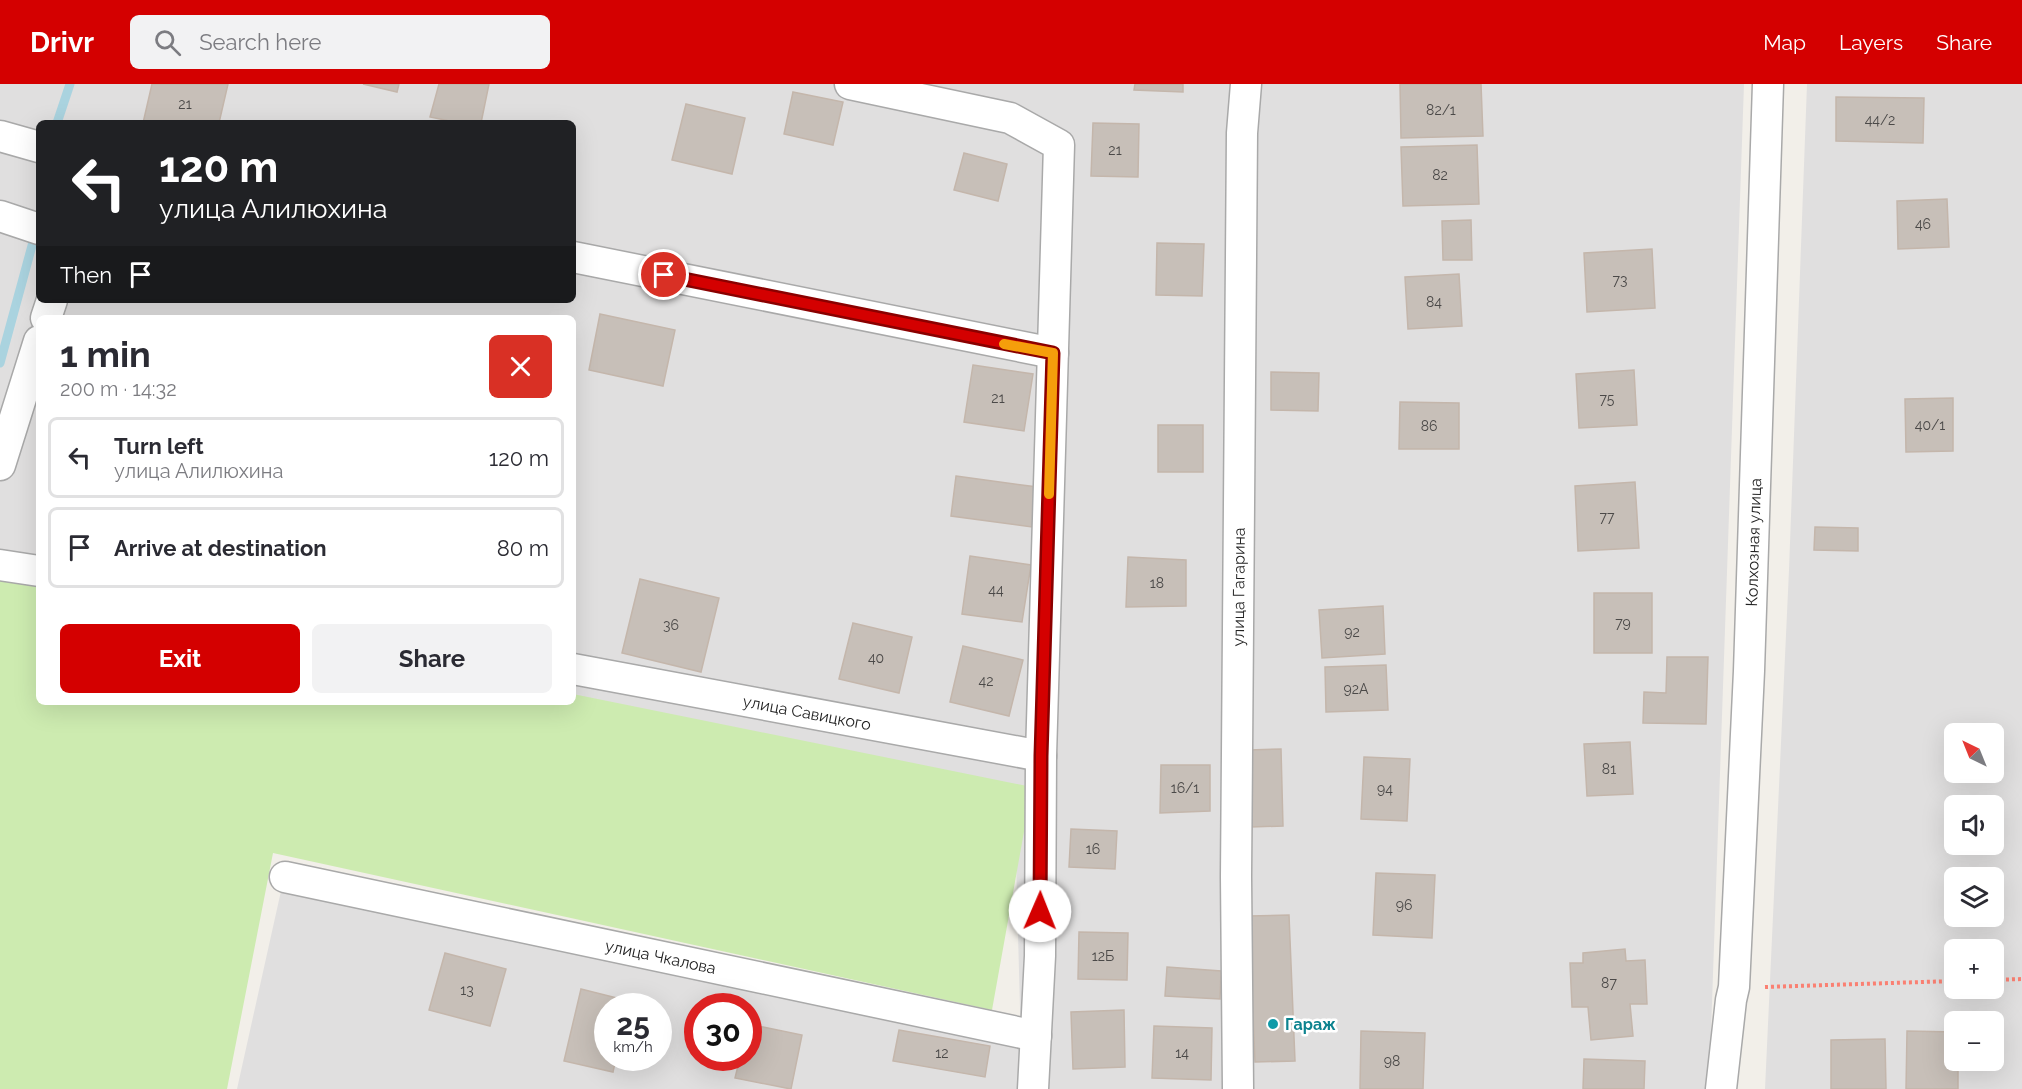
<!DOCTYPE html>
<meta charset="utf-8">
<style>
:root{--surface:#fff;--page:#f2f2f3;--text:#2b2b33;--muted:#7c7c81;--line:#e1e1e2;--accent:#d40000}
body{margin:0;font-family:Raleway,sans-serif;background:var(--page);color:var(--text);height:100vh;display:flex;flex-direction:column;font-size:22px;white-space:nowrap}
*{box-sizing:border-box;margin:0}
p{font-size:20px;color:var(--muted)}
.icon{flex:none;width:33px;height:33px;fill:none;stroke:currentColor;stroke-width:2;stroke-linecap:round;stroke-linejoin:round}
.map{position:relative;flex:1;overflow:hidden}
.panel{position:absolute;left:36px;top:231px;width:540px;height:390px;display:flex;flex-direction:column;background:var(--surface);border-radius:9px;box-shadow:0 6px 24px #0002}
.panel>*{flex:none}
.hud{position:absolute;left:36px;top:36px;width:540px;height:183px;border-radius:9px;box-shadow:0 6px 24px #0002;background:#202124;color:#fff;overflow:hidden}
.needle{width:39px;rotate:317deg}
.controls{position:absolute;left:1944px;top:639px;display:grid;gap:12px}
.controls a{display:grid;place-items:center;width:60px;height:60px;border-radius:9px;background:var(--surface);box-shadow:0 6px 24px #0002;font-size:30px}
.speed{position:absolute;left:594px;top:909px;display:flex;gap:12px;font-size:30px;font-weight:700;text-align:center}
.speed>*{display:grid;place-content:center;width:78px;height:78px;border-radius:50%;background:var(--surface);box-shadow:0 6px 24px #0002;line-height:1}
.speed small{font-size:15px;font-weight:400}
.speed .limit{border:9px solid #d22;background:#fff;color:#111}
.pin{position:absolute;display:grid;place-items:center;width:51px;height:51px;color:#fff;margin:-26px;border:3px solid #fff;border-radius:50%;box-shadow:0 2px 6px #0007}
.me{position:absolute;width:66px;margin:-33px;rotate:1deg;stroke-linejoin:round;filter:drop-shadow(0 0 4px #0008)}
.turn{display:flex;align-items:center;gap:21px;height:126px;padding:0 24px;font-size:27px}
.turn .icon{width:78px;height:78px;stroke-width:2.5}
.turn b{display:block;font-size:42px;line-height:51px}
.then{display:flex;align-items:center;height:57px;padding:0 24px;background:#0003;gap:12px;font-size:22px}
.round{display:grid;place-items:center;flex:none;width:63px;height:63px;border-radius:9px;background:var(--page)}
.head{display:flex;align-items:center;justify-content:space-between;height:102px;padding:0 24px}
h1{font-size:36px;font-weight:700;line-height:45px}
.primary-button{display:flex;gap:12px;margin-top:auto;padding:12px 24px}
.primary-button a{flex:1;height:69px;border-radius:9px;background:var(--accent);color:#fff;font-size:24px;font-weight:700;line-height:69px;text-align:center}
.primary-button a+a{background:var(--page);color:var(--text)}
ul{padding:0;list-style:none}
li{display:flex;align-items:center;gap:18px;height:81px;margin:0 12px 9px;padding:0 12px;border:3px solid var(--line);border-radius:9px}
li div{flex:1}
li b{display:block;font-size:22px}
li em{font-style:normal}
header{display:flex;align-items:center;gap:36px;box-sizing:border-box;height:84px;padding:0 30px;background:var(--accent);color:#fff}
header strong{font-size:28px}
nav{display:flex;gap:33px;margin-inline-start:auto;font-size:21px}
.search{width:420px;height:54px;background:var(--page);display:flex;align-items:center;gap:15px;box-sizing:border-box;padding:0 21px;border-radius:9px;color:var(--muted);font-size:22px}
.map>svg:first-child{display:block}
</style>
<header>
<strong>Drivr</strong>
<div class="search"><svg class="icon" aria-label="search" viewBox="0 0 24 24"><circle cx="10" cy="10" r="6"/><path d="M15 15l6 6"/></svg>Search here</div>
<nav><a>Map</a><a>Layers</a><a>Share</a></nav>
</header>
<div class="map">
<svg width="2022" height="1005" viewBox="0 0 2022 1005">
<rect width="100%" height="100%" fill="#f2efe9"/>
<path fill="#e0dfdf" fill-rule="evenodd" d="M0 0H1744L1709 1005H237L281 807 1021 961 1015 740 573 618V234H39V561L0 554ZM39 39H573V216H39ZM608 922H658V974H608ZM698 922H748V974H698Z
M1807 0H2022V1005H1765L1789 486ZM1954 650H1994V688H1954ZM1954 722H1994V760H1954ZM1954 794H1994V832H1954ZM1954 866H1994V904H1954ZM1954 938H1994V976H1954Z"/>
<path fill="#cdebb0" d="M0 493 39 501V618H573V610L1032 703 992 926 273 769 227 1005H0Z"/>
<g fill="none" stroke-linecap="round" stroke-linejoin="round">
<path stroke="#aad3df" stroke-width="9" d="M57 39 70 0
M0 279 36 147"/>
</g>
<path fill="#c7bfb8" stroke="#c4b6ab" stroke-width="1.5" d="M152 0H228L219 39H143Z
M363 0H399L397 8Z
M439 0H489L481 39H459L430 33Z
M1135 0H1183V8L1134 6Z
M1400 0H1481L1483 52 1401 54Z
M793 8 843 18 833 61 784 50Z
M1836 13 1924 14 1923 59 1836 57Z
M686 20 745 34 732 90 672 76Z
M1093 39 1139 40 1138 93 1091 92Z
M1477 61 1479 120 1403 122 1401 63Z
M964 69 1007 80 998 117 954 106Z
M1947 115 1949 163 1898 165 1897 117Z
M1471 136 1472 176H1443L1442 137Z
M1157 159 1204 160 1202 212 1156 211Z
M1652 165 1655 224 1587 228 1584 169Z
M1459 190 1462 242 1408 245 1405 193Z
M600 230 675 246 663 302 589 286Z
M973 281 1033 290 1024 347 964 338Z
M1634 286 1637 341 1579 344 1576 290Z
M1271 288 1319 289 1318 327 1271 326Z
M1953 314V367L1906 368 1905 315Z
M1400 318 1459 319V365H1399Z
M1158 341H1203V388H1158Z
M956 392 1037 403 1032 443 951 432Z
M1635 398 1639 464 1578 467 1575 402Z
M1815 443 1858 444V467L1814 466Z
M970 472 1031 481 1022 538 962 530Z
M1128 473 1186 476V522L1126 523Z
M640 495 719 514 701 588 622 569Z
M1594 509H1652V569H1594Z
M1383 522 1385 570 1322 574 1319 526Z
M853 539 912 553 899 609 839 595Z
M963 562 1023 576 1009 632 950 618Z
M1667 573H1708L1706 640 1643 639 1644 608 1666 609Z
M1386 581 1388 626 1326 628 1325 583Z
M1630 658 1633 710 1587 712 1584 660Z
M1281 665 1283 742 1251 743 1249 666Z
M1364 673 1410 675 1407 737 1361 735Z
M1161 681H1210V727L1160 729Z
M1071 745 1117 747 1115 785 1069 783Z
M1376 789 1435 791 1432 854 1373 851Z
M1289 831 1295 977 1255 978 1249 832Z
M1079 848 1128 849 1127 896 1078 895Z
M1625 865 1626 877 1645 876 1647 920H1630L1633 952 1591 956 1588 923H1572L1570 879H1583V869Z
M445 869 506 885 490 942 429 926Z
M1167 883 1221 887 1220 915 1165 912Z
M581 905 629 917 628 922H608V974H616L613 988 564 977Z
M1124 926 1125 983 1073 985 1071 928Z
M748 940 802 951 791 1005 735 994 740 974H748Z
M1154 942 1212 944 1211 996 1152 994Z
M899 946 990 962 985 993 893 977Z
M1361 947 1425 949 1423 1005H1360Z
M1907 947 1954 948V976H1958V1005H1906Z
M1885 955 1886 1005H1831V956Z
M1584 975 1645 977 1644 1005H1583Z"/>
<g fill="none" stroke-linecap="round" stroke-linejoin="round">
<g stroke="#a9a9a9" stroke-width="33">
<g id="street">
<path d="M850 0 1010 34 1059 61 1041 672 1040 872 1033 1005"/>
<path d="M0 52 39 63"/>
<path d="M0 132 39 145"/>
<path d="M573 173 1053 269"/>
<path d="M46 234 52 216"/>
<path d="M0 381 39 257"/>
<path d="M0 481 39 487"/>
<path id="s1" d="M573 585 1041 672"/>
<path id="s2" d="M285 793 1036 952"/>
<path id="s3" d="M1238 1005 1236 793 1242 49 1246 0"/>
<path id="s4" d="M1721 1005 1731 916 1734 903 1749 587 1768 0"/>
</g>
</g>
<path stroke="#fa8072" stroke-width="4" stroke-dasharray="3 3" stroke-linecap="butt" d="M1994 896 2022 895
M1765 903 1954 897"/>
<use href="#street" stroke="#fff" stroke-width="30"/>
</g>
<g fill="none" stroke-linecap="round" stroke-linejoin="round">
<g stroke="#8a0000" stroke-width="15">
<path id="route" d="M664 191 1053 269 1041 672 1040 827"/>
</g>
<use href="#route" stroke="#d40000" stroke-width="10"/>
<path stroke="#f59e0b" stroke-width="10" d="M1004 260 1053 269 1049 410"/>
</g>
<circle fill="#0f9aa8" stroke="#fff" stroke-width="2" cx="1273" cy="940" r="6"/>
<g text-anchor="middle" stroke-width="5" stroke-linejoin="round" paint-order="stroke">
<g font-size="14" fill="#4b4948">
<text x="185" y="25">21</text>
<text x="1441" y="31">82/1</text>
<text x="1880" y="41">44/2</text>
<text x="1115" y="71">21</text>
<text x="1440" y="96">82</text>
<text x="1923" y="145">46</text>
<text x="1620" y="201">73</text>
<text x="1434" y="223">84</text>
<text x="998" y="319">21</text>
<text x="1607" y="320">75</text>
<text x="1930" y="346">40/1</text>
<text x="1429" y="347">86</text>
<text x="1607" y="438">77</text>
<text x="1157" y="504">18</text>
<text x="996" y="511">44</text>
<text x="1623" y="544">79</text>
<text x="671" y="546">36</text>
<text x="1352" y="553">92</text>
<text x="876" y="579">40</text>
<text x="986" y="602">42</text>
<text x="1356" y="610">92А</text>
<text x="1609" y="690">81</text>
<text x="1185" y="709">16/1</text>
<text x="1385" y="710">94</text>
<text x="1093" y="770">16</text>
<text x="1404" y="826">96</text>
<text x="1103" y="877">12Б</text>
<text x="1609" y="904">87</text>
<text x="467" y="911">13</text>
<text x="942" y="974">12</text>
<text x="1182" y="974">14</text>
<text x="1392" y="982">98</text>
</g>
<g font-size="16" fill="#222" stroke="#fff">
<text dy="6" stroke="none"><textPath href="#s4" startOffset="548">Колхозная улица</textPath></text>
<text dy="6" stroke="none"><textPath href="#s3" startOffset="502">улица Гагарина</textPath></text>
<text dy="6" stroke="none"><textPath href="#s1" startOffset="238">улица Савицкого</textPath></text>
<text dy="6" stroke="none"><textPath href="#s2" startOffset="384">улица Чкалова</textPath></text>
</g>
<g font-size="16" font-weight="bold" fill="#0d838f" stroke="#fff" text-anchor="start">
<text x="1285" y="946">Гараж</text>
</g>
</g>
</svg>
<div class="controls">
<a><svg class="needle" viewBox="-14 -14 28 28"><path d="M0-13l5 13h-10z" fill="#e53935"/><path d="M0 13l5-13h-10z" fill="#7c7c81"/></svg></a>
<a><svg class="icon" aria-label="sound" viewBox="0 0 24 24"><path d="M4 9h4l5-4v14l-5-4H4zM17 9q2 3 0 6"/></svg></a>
<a><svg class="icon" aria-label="layers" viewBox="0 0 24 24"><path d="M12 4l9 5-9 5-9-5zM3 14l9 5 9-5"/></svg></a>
<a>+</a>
<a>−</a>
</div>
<div class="speed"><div>25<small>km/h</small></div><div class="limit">30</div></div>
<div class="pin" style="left:664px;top:191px;background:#d93025"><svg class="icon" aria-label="arrive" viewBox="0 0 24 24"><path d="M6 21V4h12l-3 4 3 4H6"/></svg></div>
<svg class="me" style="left:1040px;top:827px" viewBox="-20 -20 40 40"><circle r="19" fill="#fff"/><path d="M0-13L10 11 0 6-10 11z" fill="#d40000"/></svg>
<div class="hud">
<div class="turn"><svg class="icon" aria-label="left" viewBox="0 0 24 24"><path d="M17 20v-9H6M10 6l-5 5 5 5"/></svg><div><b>120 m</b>улица Алилюхина</div></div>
<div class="then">Then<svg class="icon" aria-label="arrive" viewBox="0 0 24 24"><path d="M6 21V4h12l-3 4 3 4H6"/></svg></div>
</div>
<section class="panel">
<div class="head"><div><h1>1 min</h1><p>200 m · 14:32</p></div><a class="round" style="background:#d93025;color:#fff"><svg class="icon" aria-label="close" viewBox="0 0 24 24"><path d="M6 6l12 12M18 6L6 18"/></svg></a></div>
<ul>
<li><svg class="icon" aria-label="left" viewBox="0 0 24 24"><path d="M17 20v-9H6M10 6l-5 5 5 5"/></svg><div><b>Turn left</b><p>улица Алилюхина</p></div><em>120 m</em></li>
<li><svg class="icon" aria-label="arrive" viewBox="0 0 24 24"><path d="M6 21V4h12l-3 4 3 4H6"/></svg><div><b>Arrive at destination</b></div><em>80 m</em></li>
</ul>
<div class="primary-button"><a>Exit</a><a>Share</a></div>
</section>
</div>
